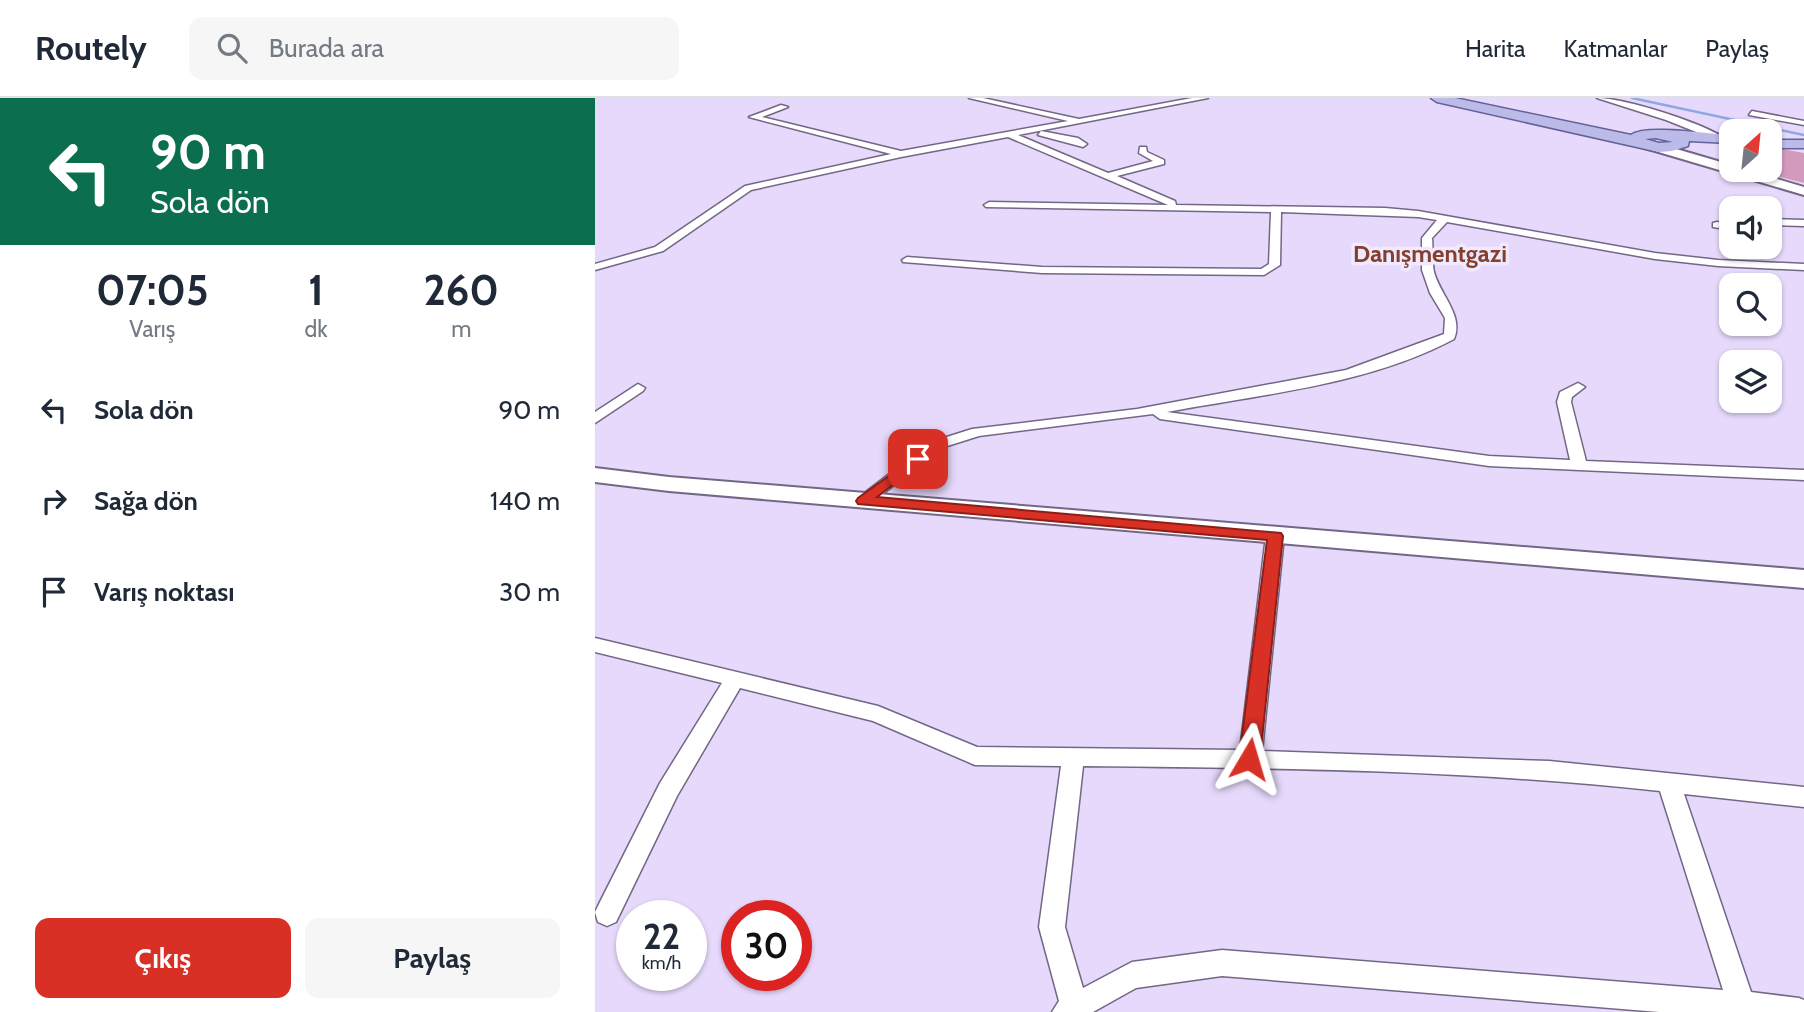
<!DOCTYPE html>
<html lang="tr">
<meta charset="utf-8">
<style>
:root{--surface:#fff;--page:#f6f6f7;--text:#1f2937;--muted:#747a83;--line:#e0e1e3;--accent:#d93025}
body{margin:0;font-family:Cabin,sans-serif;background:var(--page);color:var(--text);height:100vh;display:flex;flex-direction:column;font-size:26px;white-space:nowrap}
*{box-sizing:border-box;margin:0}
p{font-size:23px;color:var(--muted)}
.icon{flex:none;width:38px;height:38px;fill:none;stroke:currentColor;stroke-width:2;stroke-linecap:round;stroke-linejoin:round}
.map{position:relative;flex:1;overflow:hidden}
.sheet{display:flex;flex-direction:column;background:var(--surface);width:595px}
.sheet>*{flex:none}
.banner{background:#0b6e4f;color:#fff;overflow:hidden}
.needle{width:46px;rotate:27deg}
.tools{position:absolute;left:1124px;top:21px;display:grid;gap:14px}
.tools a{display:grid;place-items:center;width:63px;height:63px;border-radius:14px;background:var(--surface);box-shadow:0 2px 5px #0004;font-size:35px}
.speed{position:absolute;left:21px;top:802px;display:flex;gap:14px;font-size:35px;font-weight:700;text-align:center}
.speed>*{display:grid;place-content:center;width:91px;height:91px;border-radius:50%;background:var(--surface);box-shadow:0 2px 5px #0004;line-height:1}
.speed small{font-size:18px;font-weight:400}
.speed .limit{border:10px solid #d22;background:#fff;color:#111}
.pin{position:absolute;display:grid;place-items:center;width:60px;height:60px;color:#fff;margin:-30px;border-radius:14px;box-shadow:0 4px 10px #0006}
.me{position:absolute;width:77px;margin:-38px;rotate:7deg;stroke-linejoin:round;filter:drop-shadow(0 0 5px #0008)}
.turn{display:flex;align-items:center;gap:24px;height:147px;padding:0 35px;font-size:32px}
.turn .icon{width:91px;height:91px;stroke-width:2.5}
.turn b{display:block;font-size:49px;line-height:60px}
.eta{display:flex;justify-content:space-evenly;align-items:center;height:119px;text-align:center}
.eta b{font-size:42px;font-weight:700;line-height:49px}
.action{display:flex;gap:14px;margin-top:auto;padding:14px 35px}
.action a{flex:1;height:80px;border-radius:14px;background:var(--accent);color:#fff;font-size:28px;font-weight:700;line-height:80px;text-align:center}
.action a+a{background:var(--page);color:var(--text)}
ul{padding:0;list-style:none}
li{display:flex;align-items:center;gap:21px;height:91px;padding:0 35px}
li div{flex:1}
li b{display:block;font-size:26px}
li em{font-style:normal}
header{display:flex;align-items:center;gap:42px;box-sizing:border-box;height:98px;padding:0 35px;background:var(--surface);border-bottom:2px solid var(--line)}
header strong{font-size:33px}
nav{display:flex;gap:38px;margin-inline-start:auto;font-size:24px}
.search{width:490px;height:63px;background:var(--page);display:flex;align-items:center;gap:18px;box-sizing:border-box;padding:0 24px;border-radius:14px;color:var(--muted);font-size:26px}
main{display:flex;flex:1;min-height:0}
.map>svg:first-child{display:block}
</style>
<header>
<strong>Routely</strong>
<div class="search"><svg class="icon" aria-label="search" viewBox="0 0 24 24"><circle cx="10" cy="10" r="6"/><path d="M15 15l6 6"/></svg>Burada ara</div>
<nav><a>Harita</a><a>Katmanlar</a><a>Paylaş</a></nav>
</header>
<main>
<section class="sheet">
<div class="banner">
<div class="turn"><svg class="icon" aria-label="left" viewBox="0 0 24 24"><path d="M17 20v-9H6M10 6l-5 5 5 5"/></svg><div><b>90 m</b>Sola dön</div></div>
</div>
<div class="eta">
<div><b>07:05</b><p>Varış</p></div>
<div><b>1</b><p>dk</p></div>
<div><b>260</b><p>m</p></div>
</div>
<ul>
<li><svg class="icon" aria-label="left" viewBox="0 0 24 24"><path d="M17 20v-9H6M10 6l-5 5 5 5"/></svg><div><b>Sola dön</b></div><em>90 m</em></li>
<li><svg class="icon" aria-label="right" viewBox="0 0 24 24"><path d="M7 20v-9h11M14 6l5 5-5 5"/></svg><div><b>Sağa dön</b></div><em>140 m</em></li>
<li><svg class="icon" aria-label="arrive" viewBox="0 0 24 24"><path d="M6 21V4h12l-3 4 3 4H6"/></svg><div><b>Varış noktası</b></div><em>30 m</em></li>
</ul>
<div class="action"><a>Çıkış</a><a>Paylaş</a></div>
</section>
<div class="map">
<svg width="1209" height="914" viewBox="0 0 1209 914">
<rect width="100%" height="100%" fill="#e7d9fc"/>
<path fill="#d39abe" d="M1187 51 1209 55V85L1156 72H1174V52Z"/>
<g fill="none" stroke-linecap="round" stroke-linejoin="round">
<path stroke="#8da7e1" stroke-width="2.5" d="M1037 0 1209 37"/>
<g stroke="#736785" stroke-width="3">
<path id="street" d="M374 0H388L484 21 597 0H613L423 37 513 75 558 63 544 55 545 49H551L552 54 569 62V66L522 78 580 103 581 107 790 110 823 113 1060 155 1123 162 1209 166V172L1123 168 1060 161 852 124 837 140C838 151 837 164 839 174 845 197 869 217 859 241 773 287 668 296 572 314L894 358 975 362 962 304 965 294 983 285 990 289 977 299 976 304 991 363 1209 372V382L894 368 565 321 558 316 384 338 346 350 275 406H263L261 403 263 400 336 344 377 331 542 311 751 272 849 236 850 220 835 195 827 172V140L842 122 823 119 686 114 685 167 669 177 447 175 308 164 307 162 312 159 447 169 666 171 674 166 676 114 391 109 389 107 394 104 573 107 413 39 306 59 156 92 68 153 0 172V166L60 149 150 88 296 56 154 19 186 7 193 9 167 19 306 53 473 23Z
M1002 0C1030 0 1108 25 1131 41L1124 43 1071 22Z
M1157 13 1209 23V27L1154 17Z
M446 33 483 40 492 46 488 49 443 37Z
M1174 121 1209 122V128L1174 127Z
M1122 124 1136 126V132L1118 129V125Z
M43 286 50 290 48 293 0 325V314Z
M680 433 689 438 667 653 954 663 1209 689V709L1089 696 1156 894 1204 900 1209 902V914H1064L627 878 541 890 498 914H457L464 903 444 829 466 668 380 667 278 623 145 590 82 698 21 824 12 828 3 824 0 814 3 808 65 685 127 585 0 554V540L283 608 382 649 645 652 671 438ZM488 668C681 670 874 672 1065 693L1128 892 627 852 537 864 488 890 470 829Z"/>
</g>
<g stroke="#736785" stroke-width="4">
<path id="secondary" d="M1054 43 1136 67V72H1152L1209 89V97L1050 50 1048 47Z
M0 370 74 379 1209 472V490L74 393 0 384Z"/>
</g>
<g stroke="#656299" stroke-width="3">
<path id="primary" d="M836 0H860L1036 37C1049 26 1115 36 1136 37V45L1094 43 1093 48 1077 53 1064 54 842 4ZM1061 40 1078 44 1064 45 1050 41Z
M1174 42H1209V50H1174Z"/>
</g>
<use href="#street" fill="#fff" fill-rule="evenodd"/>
<use href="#secondary" fill="#fff" fill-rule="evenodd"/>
<use href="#primary" fill="#bcbae9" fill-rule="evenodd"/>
</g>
<path fill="#d93025" stroke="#8d1f18" stroke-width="2" d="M323 357 330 361 328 364 282 399 686 435 688 438 665 661 662 667 654 669 647 667 644 661 672 442 263 406 261 403 263 400Z"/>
<g text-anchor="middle" stroke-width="7" stroke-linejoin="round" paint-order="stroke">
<g font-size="24" font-weight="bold" fill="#85402d" stroke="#f1e9fe">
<text x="835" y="164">Danışmentgazi</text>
</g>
</g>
</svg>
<div class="tools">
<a><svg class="needle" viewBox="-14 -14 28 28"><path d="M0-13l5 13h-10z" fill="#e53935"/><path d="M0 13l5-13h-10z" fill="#747a83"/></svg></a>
<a><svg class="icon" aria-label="sound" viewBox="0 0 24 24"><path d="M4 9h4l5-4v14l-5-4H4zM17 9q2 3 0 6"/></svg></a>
<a><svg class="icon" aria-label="search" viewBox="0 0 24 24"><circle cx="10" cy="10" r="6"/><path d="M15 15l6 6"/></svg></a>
<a><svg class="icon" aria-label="layers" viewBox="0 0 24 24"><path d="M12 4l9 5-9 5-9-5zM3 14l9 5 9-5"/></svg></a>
</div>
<div class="speed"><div>22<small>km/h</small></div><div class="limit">30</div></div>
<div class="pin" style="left:323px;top:361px;background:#d93025"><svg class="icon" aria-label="arrive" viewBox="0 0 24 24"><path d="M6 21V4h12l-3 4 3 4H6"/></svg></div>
<svg class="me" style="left:654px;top:661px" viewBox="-20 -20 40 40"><path d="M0-17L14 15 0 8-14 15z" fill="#d93025" stroke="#fff" stroke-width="4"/></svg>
</div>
</main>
